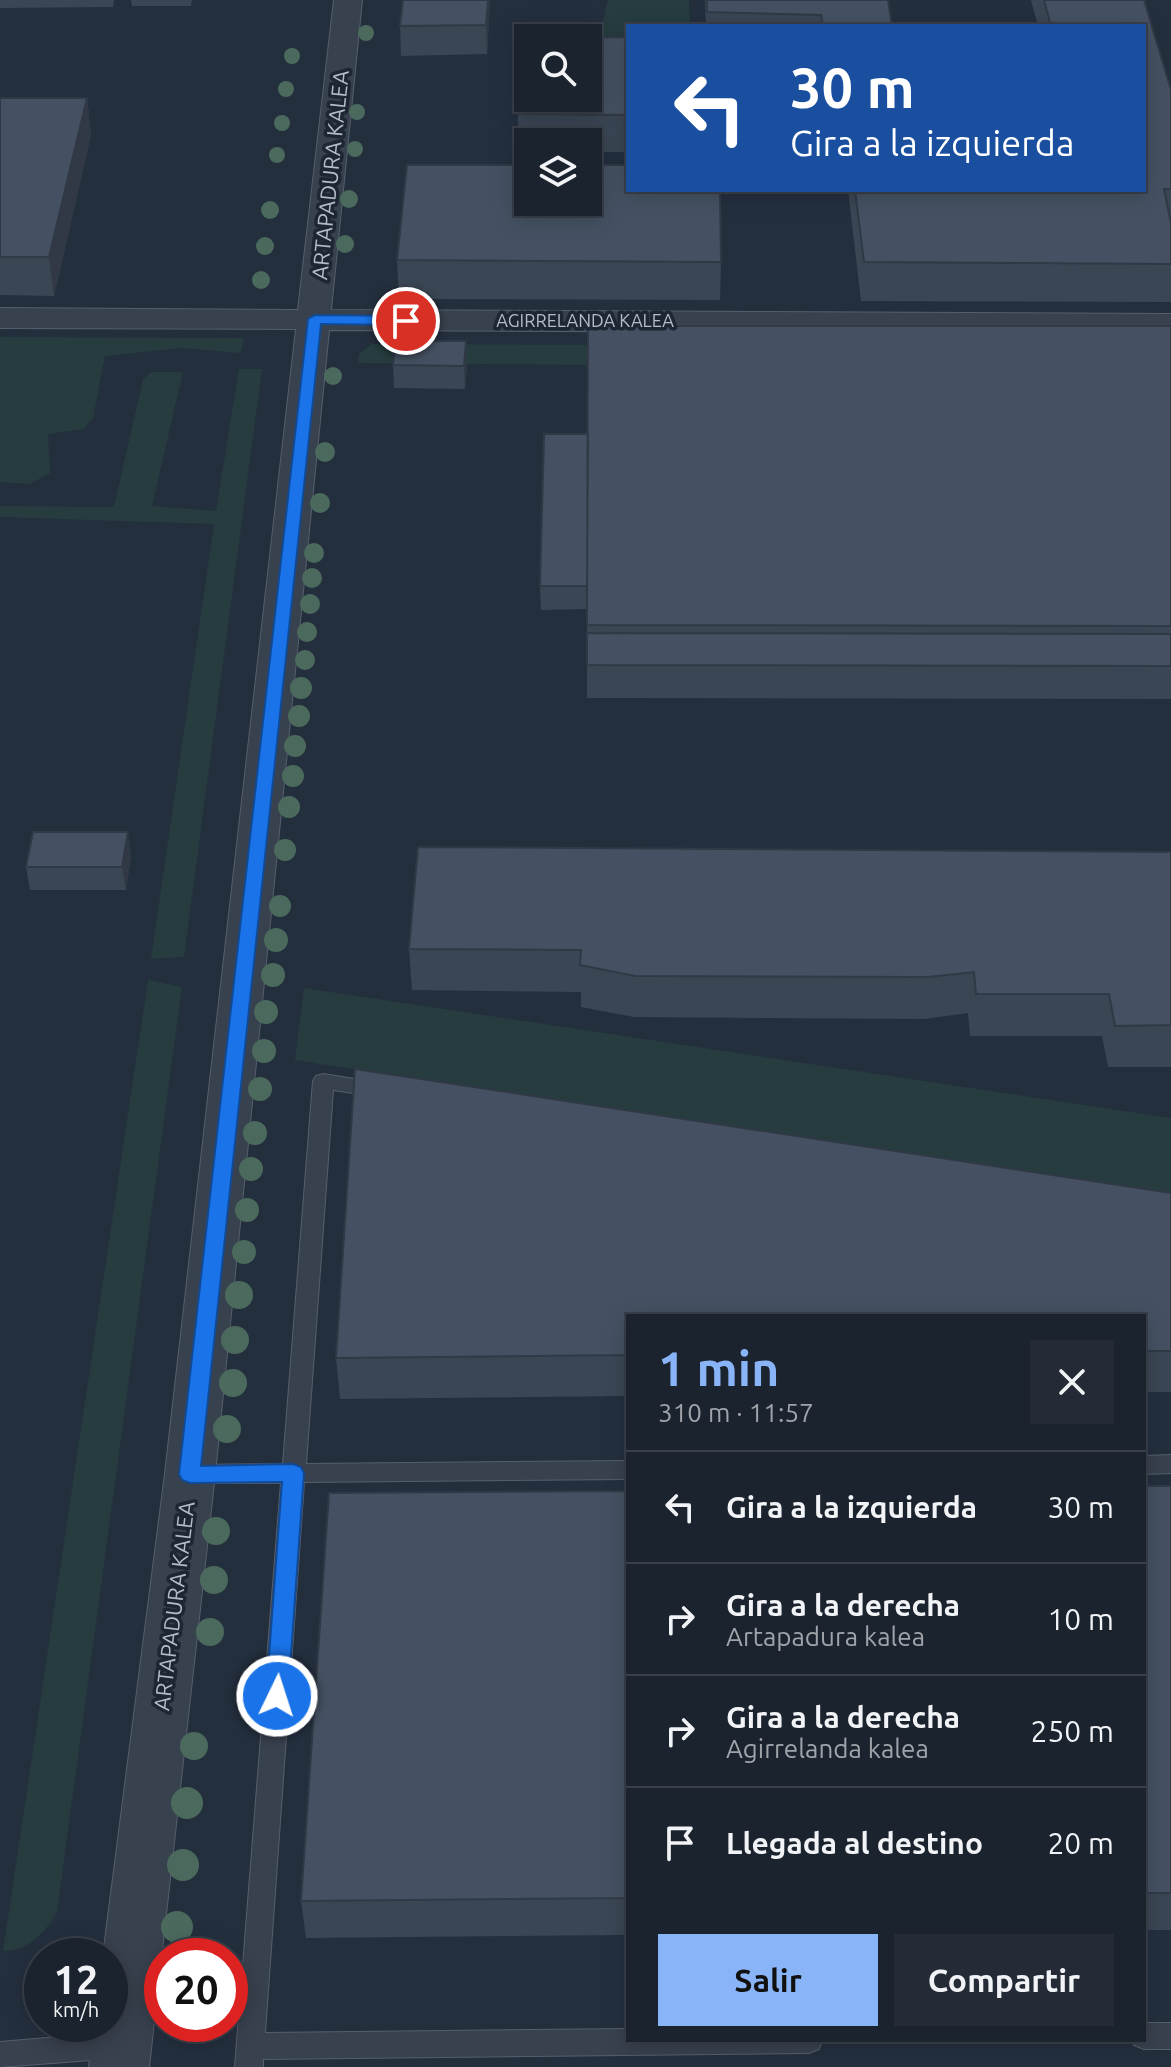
<!DOCTYPE html>
<html lang="es">
<meta charset="utf-8">
<style>
:root{--surface:#1b232e;--page:#242b36;--text:#f1f3f6;--muted:#a0a4aa;--line:#39404a;--accent:#8ab4f8}
body{margin:0;font-family:Ubuntu,sans-serif;background:var(--page);color:var(--text);height:100vh;display:flex;flex-direction:column;font-size:30px;white-space:nowrap}
*{box-sizing:border-box;margin:0}
p{font-size:26px;color:var(--muted)}
.icon{flex:none;width:44px;height:44px;fill:none;stroke:currentColor;stroke-width:2;stroke-linecap:round;stroke-linejoin:round}
.map{position:relative;flex:1;overflow:hidden}
.sheet{position:absolute;left:626px;top:1314px;width:520px;height:728px;display:flex;flex-direction:column;background:var(--surface);border-radius:0px;box-shadow:0 4px 20px #0003,0 0 0 2px var(--line)}
.sheet>*{flex:none}
.guide{position:absolute;left:626px;top:24px;width:520px;height:168px;border-radius:0px;box-shadow:0 4px 20px #0003,0 0 0 2px var(--line);background:#1a4fa0;color:#fff;overflow:hidden}
.buttons{position:absolute;left:514px;top:24px;display:grid;gap:16px}
.buttons a{display:grid;place-items:center;width:88px;height:88px;border-radius:0px;background:var(--surface);box-shadow:0 4px 20px #0003,0 0 0 2px var(--line);font-size:40px}
.speed{position:absolute;left:24px;top:1938px;display:flex;gap:16px;font-size:40px;font-weight:700;text-align:center}
.speed>*{display:grid;place-content:center;width:104px;height:104px;border-radius:50%;background:var(--surface);box-shadow:0 4px 20px #0003,0 0 0 2px var(--line);line-height:1}
.speed small{font-size:20px;font-weight:400}
.speed .limit{border:12px solid #d22;background:#fff;color:#111}
.pin{position:absolute;display:grid;place-items:center;width:68px;height:68px;color:#fff;margin:-34px;border:4px solid #fff;border-radius:50%;box-shadow:0 2px 8px #0007}
.me{position:absolute;width:88px;margin:-44px;rotate:4deg;stroke-linejoin:round;filter:drop-shadow(0 0 6px #0008)}
.turn{display:flex;align-items:center;gap:28px;height:168px;padding:0 32px;font-size:36px}
.turn .icon{width:104px;height:104px;stroke-width:2.5}
.turn b{display:block;font-size:56px;line-height:68px}
.round{display:grid;place-items:center;flex:none;width:84px;height:84px;border-radius:0px;background:var(--page)}
.head{display:flex;align-items:center;justify-content:space-between;height:136px;padding:0 32px}
h1{font-size:48px;font-weight:700;line-height:60px;color:var(--accent)}
.button{display:flex;gap:16px;margin-top:auto;padding:16px 32px}
.button a{flex:1;height:92px;border-radius:0px;background:var(--accent);color:#111;font-size:32px;font-weight:700;line-height:92px;text-align:center}
.button a+a{background:var(--page);color:var(--text)}
ul{padding:0;list-style:none}
li{display:flex;align-items:center;gap:24px;height:112px;padding:0 32px;border-top:2px solid var(--line)}
li div{flex:1}
li b{display:block;font-size:30px}
li em{font-style:normal}
.map>svg:first-child{display:block}
</style>
<div class="map">
<svg width="1171" height="2067" viewBox="0 0 1171 2067">
<rect width="100%" height="100%" fill="#242f3e"/>
<path fill="#263c3f" d="M608 0H689L690 26H628V48H596Z
M0 337 244 338 241 353 182 348 105 356 93 418 84 429 48 434 50 473 30 484 0 482Z
M372 344 1171 347 588 365 358 363 359 354Z
M239 369H262L184 957 151 959 214 524 0 517V506L114 507 143 379 152 372H183L152 506 216 511Z
M148 980 182 987 57 1912C45 1933 28 1951 3 1951Z
M304 988 1171 1118V1194L295 1060Z"/>
<g fill="none" stroke-linecap="round" stroke-linejoin="round">
<g stroke="#565f6c" stroke-width="2">
<path id="service" d="M323 1074 380 1083 387 1085 390 1090 387 1095 380 1097 333 1090 306 1464 628 1461V1479L304 1482 265 2033 628 2029V2040H822L819 2049 809 2053 263 2059V2067H235L281 1483H190L182 1481 178 1474 182 1467 190 1465 283 1464 313 1081 316 1076Z
M1171 1455V1473L1144 1474V1456Z
M1144 2023H1171V2049H1144L1134 2045 1132 2040H1144Z
M117 2032 127 2036 130 2045 127 2054 117 2058 0 2067V2042Z"/>
</g>
<g stroke="#565f6c" stroke-width="2">
<path id="tertiary" d="M334 0H362L331 310 1171 314V334L329 330 215 1474 149 2067H89L95 2024H110V1956H103L165 1474 296 329 0 328V308L298 310Z"/>
</g>
<use href="#service" fill="#38414e" fill-rule="evenodd"/>
<use href="#tertiary" fill="#38414e" fill-rule="evenodd"/>
</g>
<g fill="#4b6a5d">
<circle cx="366" cy="33" r="8"/>
<circle cx="292" cy="56" r="8"/>
<circle cx="286" cy="89" r="8"/>
<circle cx="357" cy="112" r="8"/>
<circle cx="282" cy="123" r="8"/>
<circle cx="355" cy="149" r="8"/>
<circle cx="277" cy="155" r="8"/>
<circle cx="349" cy="199" r="9"/>
<circle cx="270" cy="210" r="9"/>
<circle cx="345" cy="244" r="9"/>
<circle cx="265" cy="246" r="9"/>
<circle cx="261" cy="280" r="9"/>
<circle cx="333" cy="376" r="9"/>
<circle cx="325" cy="452" r="10"/>
<circle cx="320" cy="503" r="10"/>
<circle cx="314" cy="553" r="10"/>
<circle cx="312" cy="578" r="10"/>
<circle cx="310" cy="604" r="10"/>
<circle cx="307" cy="632" r="10"/>
<circle cx="305" cy="660" r="10"/>
<circle cx="301" cy="688" r="11"/>
<circle cx="299" cy="716" r="11"/>
<circle cx="295" cy="746" r="11"/>
<circle cx="293" cy="776" r="11"/>
<circle cx="289" cy="807" r="11"/>
<circle cx="285" cy="850" r="11"/>
<circle cx="280" cy="906" r="11"/>
<circle cx="276" cy="940" r="12"/>
<circle cx="273" cy="975" r="12"/>
<circle cx="266" cy="1012" r="12"/>
<circle cx="264" cy="1051" r="12"/>
<circle cx="260" cy="1089" r="12"/>
<circle cx="255" cy="1133" r="12"/>
<circle cx="251" cy="1169" r="12"/>
<circle cx="247" cy="1210" r="12"/>
<circle cx="244" cy="1252" r="12"/>
<circle cx="239" cy="1295" r="14"/>
<circle cx="235" cy="1340" r="14"/>
<circle cx="233" cy="1383" r="14"/>
<circle cx="227" cy="1429" r="14"/>
<circle cx="216" cy="1531" r="14"/>
<circle cx="214" cy="1580" r="14"/>
<circle cx="210" cy="1632" r="14"/>
<circle cx="194" cy="1746" r="14"/>
<circle cx="187" cy="1803" r="16"/>
<circle cx="183" cy="1865" r="16"/>
<circle cx="177" cy="1927" r="16"/>
</g>
<path fill="#3b4654" d="M0 0H114L113 7 0 8Z
M131 0H192L191 6H132Z
M403 0H490L487 54 401 56 400 26Z
M705 0H888L892 26H706Z
M1031 0H1144L1171 90V302L861 301 848 190H1144V26H1038Z
M628 37V152H588V142H528V152H518V114Z
M0 98H87L91 135 54 296 0 295Z
M397 260 721 262 720 300 399 299Z
M1171 326V699L587 698V609L541 610 540 586 588 434Z
M466 341 467 364 465 389 394 388 393 365Z
M1171 852V1067H1108L1102 1036H970L968 1013 924 1019 634 1017 581 1007V992L412 990 409 949Z
M131 856 126 890H30L26 867Z
M1171 1193V1392H1144V1316H628V1396L340 1399 336 1358Z
M1144 1486H1171V1930H1144Z
M628 1491V1935L306 1938 301 1901Z"/>
<path fill="#303945" d="M488 0H490L487 54 486 25Z
M87 98 91 135 54 296 49 257Z
M466 341 467 364 465 389 464 366Z
M128 832 131 856 126 890 122 867Z"/>
<path fill="#455162" stroke="#303945" stroke-width="2" fill-rule="evenodd" d="M403 0H488L486 25 400 26Z
M707 0H888L892 26H823L821 15 707 12Z
M1044 0H1144L1171 90V189H1164L1171 223V264L864 262 855 190H1144V26H1051Z
M628 37V115L518 114 521 38ZM528 38H588V98H528Z
M0 98H87L49 257H0Z
M407 165H528V202H588V165H628V190H720L721 262 397 260Z
M588 326H1171V626L587 625Z
M395 341H466L464 366 393 365Z
M544 434H588L587 586H540Z
M587 633 1171 634V666L587 665Z
M33 832H128L122 867H26Z
M418 847 1171 852V1025L1115 1026 1109 994H976L974 972 928 977 635 976 580 965 581 950 409 949Z
M355 1069 1171 1193V1351H1144V1316H628V1355L336 1358Z
M1144 1486H1171V1893H1144Z
M628 1491V1898L301 1901 329 1493Z"/>
<path fill="#1a73e8" stroke="#114b97" stroke-width="2" d="M315 315 406 316 413 321 406 325 321 324 201 1466 293 1464 301 1467 304 1473 288 1696 285 1703 277 1706 269 1703 266 1696 282 1482 190 1483 182 1480 179 1474 308 319Z"/>
<g text-anchor="middle" stroke-width="7" stroke-linejoin="round" paint-order="stroke">
<g font-size="18" fill="#b4bcc9" stroke="#1d2633">
<text x="585" y="327">AGIRRELANDA KALEA</text>
</g>
<g font-size="22" fill="#b4bcc9" stroke="#1d2633">
<text transform="translate(330 175) rotate(-84)" y="8">ARTAPADURA KALEA</text>
<text transform="translate(174 1606) rotate(-83)" y="8">ARTAPADURA KALEA</text>
</g>
</g>
</svg>
<div class="buttons">
<a><svg class="icon" aria-label="search" viewBox="0 0 24 24"><circle cx="10" cy="10" r="6"/><path d="M15 15l6 6"/></svg></a>
<a><svg class="icon" aria-label="layers" viewBox="0 0 24 24"><path d="M12 4l9 5-9 5-9-5zM3 14l9 5 9-5"/></svg></a>
</div>
<div class="speed"><div>12<small>km/h</small></div><div class="limit">20</div></div>
<div class="pin" style="left:406px;top:321px;background:#d93025"><svg class="icon" aria-label="arrive" viewBox="0 0 24 24"><path d="M6 21V4h12l-3 4 3 4H6"/></svg></div>
<svg class="me" style="left:277px;top:1696px" viewBox="-20 -20 40 40"><circle r="17" fill="#1a73e8" stroke="#fff" stroke-width="3"/><path d="M0-11L8 9 0 5-8 9z" fill="#fff"/></svg>
<div class="guide">
<div class="turn"><svg class="icon" aria-label="left" viewBox="0 0 24 24"><path d="M17 20v-9H6M10 6l-5 5 5 5"/></svg><div><b>30 m</b>Gira a la izquierda</div></div>
</div>
<section class="sheet">
<div class="head"><div><h1>1 min</h1><p>310 m · 11:57</p></div><a class="round"><svg class="icon" aria-label="close" viewBox="0 0 24 24"><path d="M6 6l12 12M18 6L6 18"/></svg></a></div>
<ul>
<li><svg class="icon" aria-label="left" viewBox="0 0 24 24"><path d="M17 20v-9H6M10 6l-5 5 5 5"/></svg><div><b>Gira a la izquierda</b></div><em>30 m</em></li>
<li><svg class="icon" aria-label="right" viewBox="0 0 24 24"><path d="M7 20v-9h11M14 6l5 5-5 5"/></svg><div><b>Gira a la derecha</b><p>Artapadura kalea</p></div><em>10 m</em></li>
<li><svg class="icon" aria-label="right" viewBox="0 0 24 24"><path d="M7 20v-9h11M14 6l5 5-5 5"/></svg><div><b>Gira a la derecha</b><p>Agirrelanda kalea</p></div><em>250 m</em></li>
<li><svg class="icon" aria-label="arrive" viewBox="0 0 24 24"><path d="M6 21V4h12l-3 4 3 4H6"/></svg><div><b>Llegada al destino</b></div><em>20 m</em></li>
</ul>
<div class="button"><a>Salir</a><a>Compartir</a></div>
</section>
</div>
